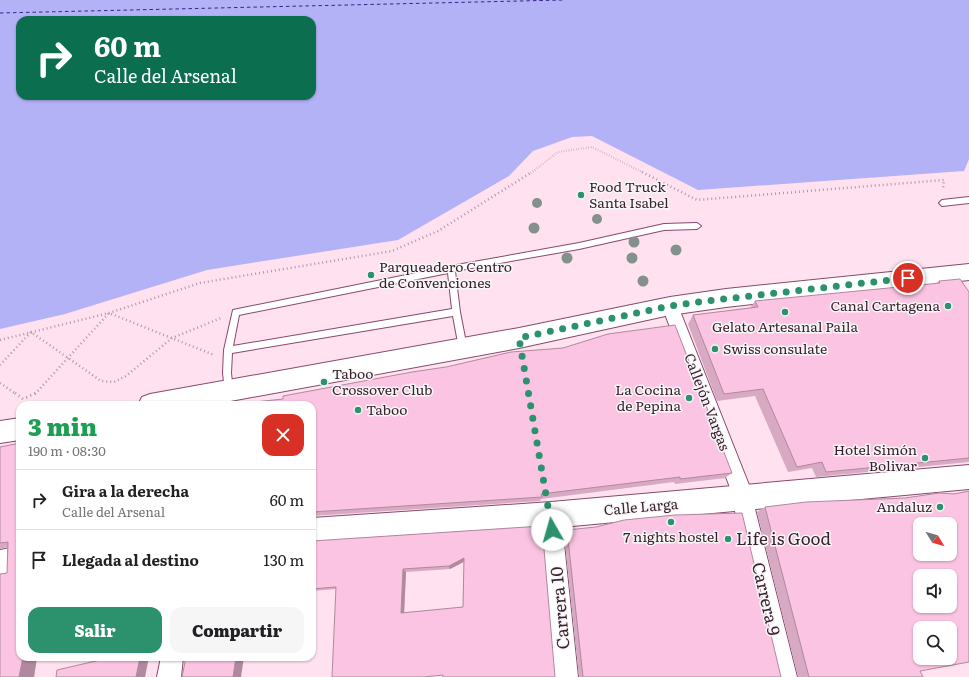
<!DOCTYPE html>
<html lang="es">
<meta charset="utf-8">
<style>
:root{--surface:#fff;--page:#f6f6f6;--text:#202124;--muted:#757577;--line:#e0e0e0;--accent:#2c916d}
body{margin:0;font-family:Literata,serif;background:var(--page);color:var(--text);height:100vh;display:flex;flex-direction:column;font-size:15px;white-space:nowrap}
*{box-sizing:border-box;margin:0}
p{font-size:13px;color:var(--muted)}
.icon{flex:none;width:22px;height:22px;fill:none;stroke:currentColor;stroke-width:2;stroke-linecap:round;stroke-linejoin:round}
.map{position:relative;flex:1;overflow:hidden}
.sheet{position:absolute;left:16px;top:401px;width:300px;height:260px;display:flex;flex-direction:column;background:var(--surface);border-radius:12px;box-shadow:0 1px 3px #0004}
.sheet>*{flex:none}
.guide{position:absolute;left:16px;top:16px;width:300px;height:84px;border-radius:12px;box-shadow:0 1px 3px #0004;background:#0b6e4f;color:#fff;overflow:hidden}
.needle{width:26px;rotate:127deg}
.controls{position:absolute;left:913px;top:517px;display:grid;gap:8px}
.controls a{display:grid;place-items:center;width:44px;height:44px;border-radius:8px;background:var(--surface);box-shadow:0 1px 3px #0004;font-size:20px}
.pin{position:absolute;display:grid;place-items:center;width:34px;height:34px;color:#fff;margin:-17px;border:2px solid #fff;border-radius:50%;box-shadow:0 1px 4px #0007}
.me{position:absolute;width:44px;margin:-22px;rotate:353deg;stroke-linejoin:round;filter:drop-shadow(0 0 3px #0008)}
.turn{display:flex;align-items:center;gap:14px;height:84px;padding:0 12px;font-size:18px}
.turn .icon{width:52px;height:52px;stroke-width:2.5}
.turn b{display:block;font-size:28px;line-height:34px}
.round{display:grid;place-items:center;flex:none;width:42px;height:42px;border-radius:12px;background:var(--page)}
.head{display:flex;align-items:center;justify-content:space-between;height:68px;padding:0 12px}
h1{font-size:24px;font-weight:800;line-height:30px;color:#1e9e55}
.action{display:flex;gap:8px;margin-top:auto;padding:8px 12px}
.action a{flex:1;height:46px;border-radius:12px;background:var(--accent);color:#fff;font-size:16px;font-weight:800;line-height:46px;text-align:center}
.action a+a{background:var(--page);color:var(--text)}
ul{padding:0;list-style:none}
li{display:flex;align-items:center;gap:12px;height:60px;padding:0 12px;border-top:1px solid var(--line)}
li div{flex:1}
li b{display:block;font-size:15px}
li em{font-style:normal}
.map>svg:first-child{display:block}
</style>
<div class="map">
<svg width="969" height="677" viewBox="0 0 969 677">
<rect width="100%" height="100%" fill="#ffe1f0"/>
<path fill="#b4b2f7" fill-rule="evenodd" d="M0 0H969V159L964 171 698 190 592 136 572 137 533 151 509 176 398 240 207 270 65 314 0 329ZM20 20H312V96H20Z"/>
<g fill="none" stroke-linecap="round" stroke-linejoin="round">
<path stroke="#382484" stroke-width="1" stroke-dasharray="3.5 3" stroke-linecap="butt" d="M0 13 563 0"/>
<g stroke="#87496d" stroke-width="2">
<path id="lane" d="M969 197V203L942 206 939 203 942 200Z
M697 223 701 226 697 229 664 230 579 249 455 271 460 312 467 348 466 350 463 352 460 350 459 348 453 316 232 353 231 373 233 391 232 394 229 395 226 394 225 391 223 373 224 350 233 310 451 266 579 243 664 224ZM448 273 452 309 233 346 239 315Z"/>
</g>
<g stroke="#87496d" stroke-width="2">
<path id="street" d="M670 299 676 301 678 306 749 485 797 677H773L729 485 662 306 664 301Z
M551 505 558 508 561 515 578 677H554L541 515 544 508Z
M161 657H183L181 677H157Z"/>
</g>
<g stroke="#87496d" stroke-width="2">
<path id="secondary" d="M969 264V280L726 307 670 315 519 348 209 405H138L142 397 150 394 519 328 670 297 726 289Z
M20 418V440L0 443V421Z
M969 465V489L551 528 312 544V518L551 502Z
M20 546V574L0 578V550Z"/>
</g>
<path stroke="#b296a5" stroke-width="2" stroke-dasharray="0.5 2" stroke-linecap="butt" d="M531 173 558 152 592 147 644 173"/>
<path stroke="#b296a5" stroke-width="2.5" stroke-dasharray="1 3" stroke-linecap="butt" d="M642 172 697 200 944 180 943 189
M0 340 109 313 200 283 392 251 438 231 532 172
M0 365 31 332 101 381 114 382 126 376 172 338 221 318
M0 383 16 394
M35 394 109 313 214 355"/>
<path stroke="#b296a5" stroke-width="3" stroke-dasharray="1 3.5" stroke-linecap="butt" d="M15 393 23 399 36 393"/>
<use href="#lane" fill="#fff" fill-rule="evenodd"/>
<use href="#street" fill="#fff" fill-rule="evenodd"/>
<use href="#secondary" fill="#fff" fill-rule="evenodd"/>
</g>
<g fill="#83908c">
<circle cx="537" cy="203" r="5"/>
<circle cx="597" cy="219" r="5"/>
<circle cx="534" cy="228" r="5.5"/>
<circle cx="634" cy="242" r="5.5"/>
<circle cx="676" cy="250" r="5.5"/>
<circle cx="567" cy="258" r="5.5"/>
<circle cx="632" cy="258" r="5.5"/>
<circle cx="643" cy="281" r="5.5"/>
</g>
<path fill="#d8a9c2" fill-rule="evenodd" d="M939 281 969 292V462L816 477 812 468 788 472 755 396 717 401 688 324 693 315 750 308 755 301 935 284Z
M312 405 732 473 725 478 675 484 674 482 541 499 540 501 312 516Z
M20 443V657H37L34 677H0V574L7 573V547L0 549V447Z
M765 507 920 671 923 677H798L757 512Z
M542 526 443 675 336 589 312 591V541ZM464 562 463 607 404 613 406 572 450 569Z
M567 530 781 677H579L564 534Z"/>
<path fill="#b0899e" d="M464 558 465 561 450 569 449 566Z
M403 569 406 572 404 614 401 613Z
M23 657H37L34 677H19Z
M140 657H149L145 677H136Z
M236 657H244L241 677H233Z"/>
<path fill="#fbc4e2" stroke="#b0899e" fill-rule="evenodd" d="M960 279 969 292V458L826 472 822 462 797 467 763 389 724 394 693 315 758 307 755 301 940 283 939 281Z
M675 325 732 473 680 479V477L541 494 542 497 312 512V405H227L283 399V396L412 372 446 367 511 352 563 348 608 334Z
M20 443V657H23L19 677H0V574L7 573 8 542 0 543V447Z
M969 491V662L920 671 923 677H809L765 507 806 502 905 498 939 493 954 494ZM920 524H950V554H920ZM920 576H950V606H920ZM920 628H950V658H920Z
M742 513 781 677H583L567 530 596 527 624 520 675 515Z
M542 526 555 677H443V675L423 677H332L336 587 312 589V541ZM464 558 463 607 401 613 403 569 449 566Z
M101 657H140L136 677H56L57 670 100 660Z
M186 657H236L233 677H182Z"/>
<g fill="none" stroke-linecap="round" stroke-linejoin="round">
<path stroke="#2c916d" stroke-width="7" stroke-dasharray="0 12.6" d="M552 530 519 338 670 306 698 302 908 278"/>
</g>
<g fill="#2c916d" stroke="#f7f7f7" stroke-width="1.5">
<circle cx="581" cy="195" r="4"/>
<circle cx="371" cy="275" r="4"/>
<circle cx="948" cy="306" r="4"/>
<circle cx="785" cy="312" r="4"/>
<circle cx="715" cy="349" r="4"/>
<circle cx="324" cy="382" r="4"/>
<circle cx="689" cy="398" r="4"/>
<circle cx="358" cy="410" r="4"/>
<circle cx="925" cy="458" r="4"/>
<circle cx="940" cy="507" r="4"/>
<circle cx="671" cy="522" r="4"/>
<circle cx="728" cy="539" r="4"/>
</g>
<g text-anchor="middle" stroke-width="3" stroke-linejoin="round" paint-order="stroke">
<g font-size="14" fill="#391e2d" stroke="#f7f7f7" text-anchor="start">
<text x="589" y="192">Food Truck<tspan x="589" dy="16">Santa Isabel</tspan></text>
<text x="379" y="272">Parqueadero Centro<tspan x="379" dy="16">de Convenciones</tspan></text>
<text x="940" y="311" text-anchor="end">Canal Cartagena</text>
<text x="785" y="332" text-anchor="middle">Gelato Artesanal Paila</text>
<text x="723" y="354">Swiss consulate</text>
<text x="332" y="379">Taboo<tspan x="332" dy="16">Crossover Club</tspan></text>
<text x="681" y="395" text-anchor="end">La Cocina<tspan x="681" dy="16">de Pepina</tspan></text>
<text x="366" y="415">Taboo</text>
<text x="917" y="455" text-anchor="end">Hotel Simón<tspan x="917" dy="16">Bolivar</tspan></text>
<text x="932" y="512" text-anchor="end">Andaluz</text>
<text x="671" y="542" text-anchor="middle">7 nights hostel</text>
</g>
<g font-size="14" fill="#391e2d" stroke="#f7f7f7">
<text transform="translate(707 402) rotate(69)" y="5">Callejón Vargas</text>
<text transform="translate(641 507) rotate(-5)" y="5">Calle Larga</text>
</g>
<g font-size="17" fill="#391e2d" stroke="#f7f7f7" text-anchor="start">
<text x="736" y="545">Life is Good</text>
</g>
<g font-size="17" fill="#391e2d" stroke="#f7f7f7">
<text transform="translate(766 599) rotate(77)" y="6">Carrera 9</text>
<text transform="translate(560 608) rotate(-95)" y="6">Carrera 10</text>
</g>
</g>
</svg>
<div class="controls">
<a><svg class="needle" viewBox="-14 -14 28 28"><path d="M0-13l5 13h-10z" fill="#e53935"/><path d="M0 13l5-13h-10z" fill="#757577"/></svg></a>
<a><svg class="icon" aria-label="sound" viewBox="0 0 24 24"><path d="M4 9h4l5-4v14l-5-4H4zM17 9q2 3 0 6"/></svg></a>
<a><svg class="icon" aria-label="search" viewBox="0 0 24 24"><circle cx="10" cy="10" r="6"/><path d="M15 15l6 6"/></svg></a>
</div>
<div class="pin" style="left:908px;top:278px;background:#d93025"><svg class="icon" aria-label="arrive" viewBox="0 0 24 24"><path d="M6 21V4h12l-3 4 3 4H6"/></svg></div>
<svg class="me" style="left:552px;top:530px" viewBox="-20 -20 40 40"><circle r="19" fill="#fff"/><path d="M0-13L10 11 0 6-10 11z" fill="#2c916d"/></svg>
<div class="guide">
<div class="turn"><svg class="icon" aria-label="right" viewBox="0 0 24 24"><path d="M7 20v-9h11M14 6l5 5-5 5"/></svg><div><b>60 m</b>Calle del Arsenal</div></div>
</div>
<section class="sheet">
<div class="head"><div><h1>3 min</h1><p>190 m · 08:30</p></div><a class="round" style="background:#d93025;color:#fff"><svg class="icon" aria-label="close" viewBox="0 0 24 24"><path d="M6 6l12 12M18 6L6 18"/></svg></a></div>
<ul>
<li><svg class="icon" aria-label="right" viewBox="0 0 24 24"><path d="M7 20v-9h11M14 6l5 5-5 5"/></svg><div><b>Gira a la derecha</b><p>Calle del Arsenal</p></div><em>60 m</em></li>
<li><svg class="icon" aria-label="arrive" viewBox="0 0 24 24"><path d="M6 21V4h12l-3 4 3 4H6"/></svg><div><b>Llegada al destino</b></div><em>130 m</em></li>
</ul>
<div class="action"><a>Salir</a><a>Compartir</a></div>
</section>
</div>
